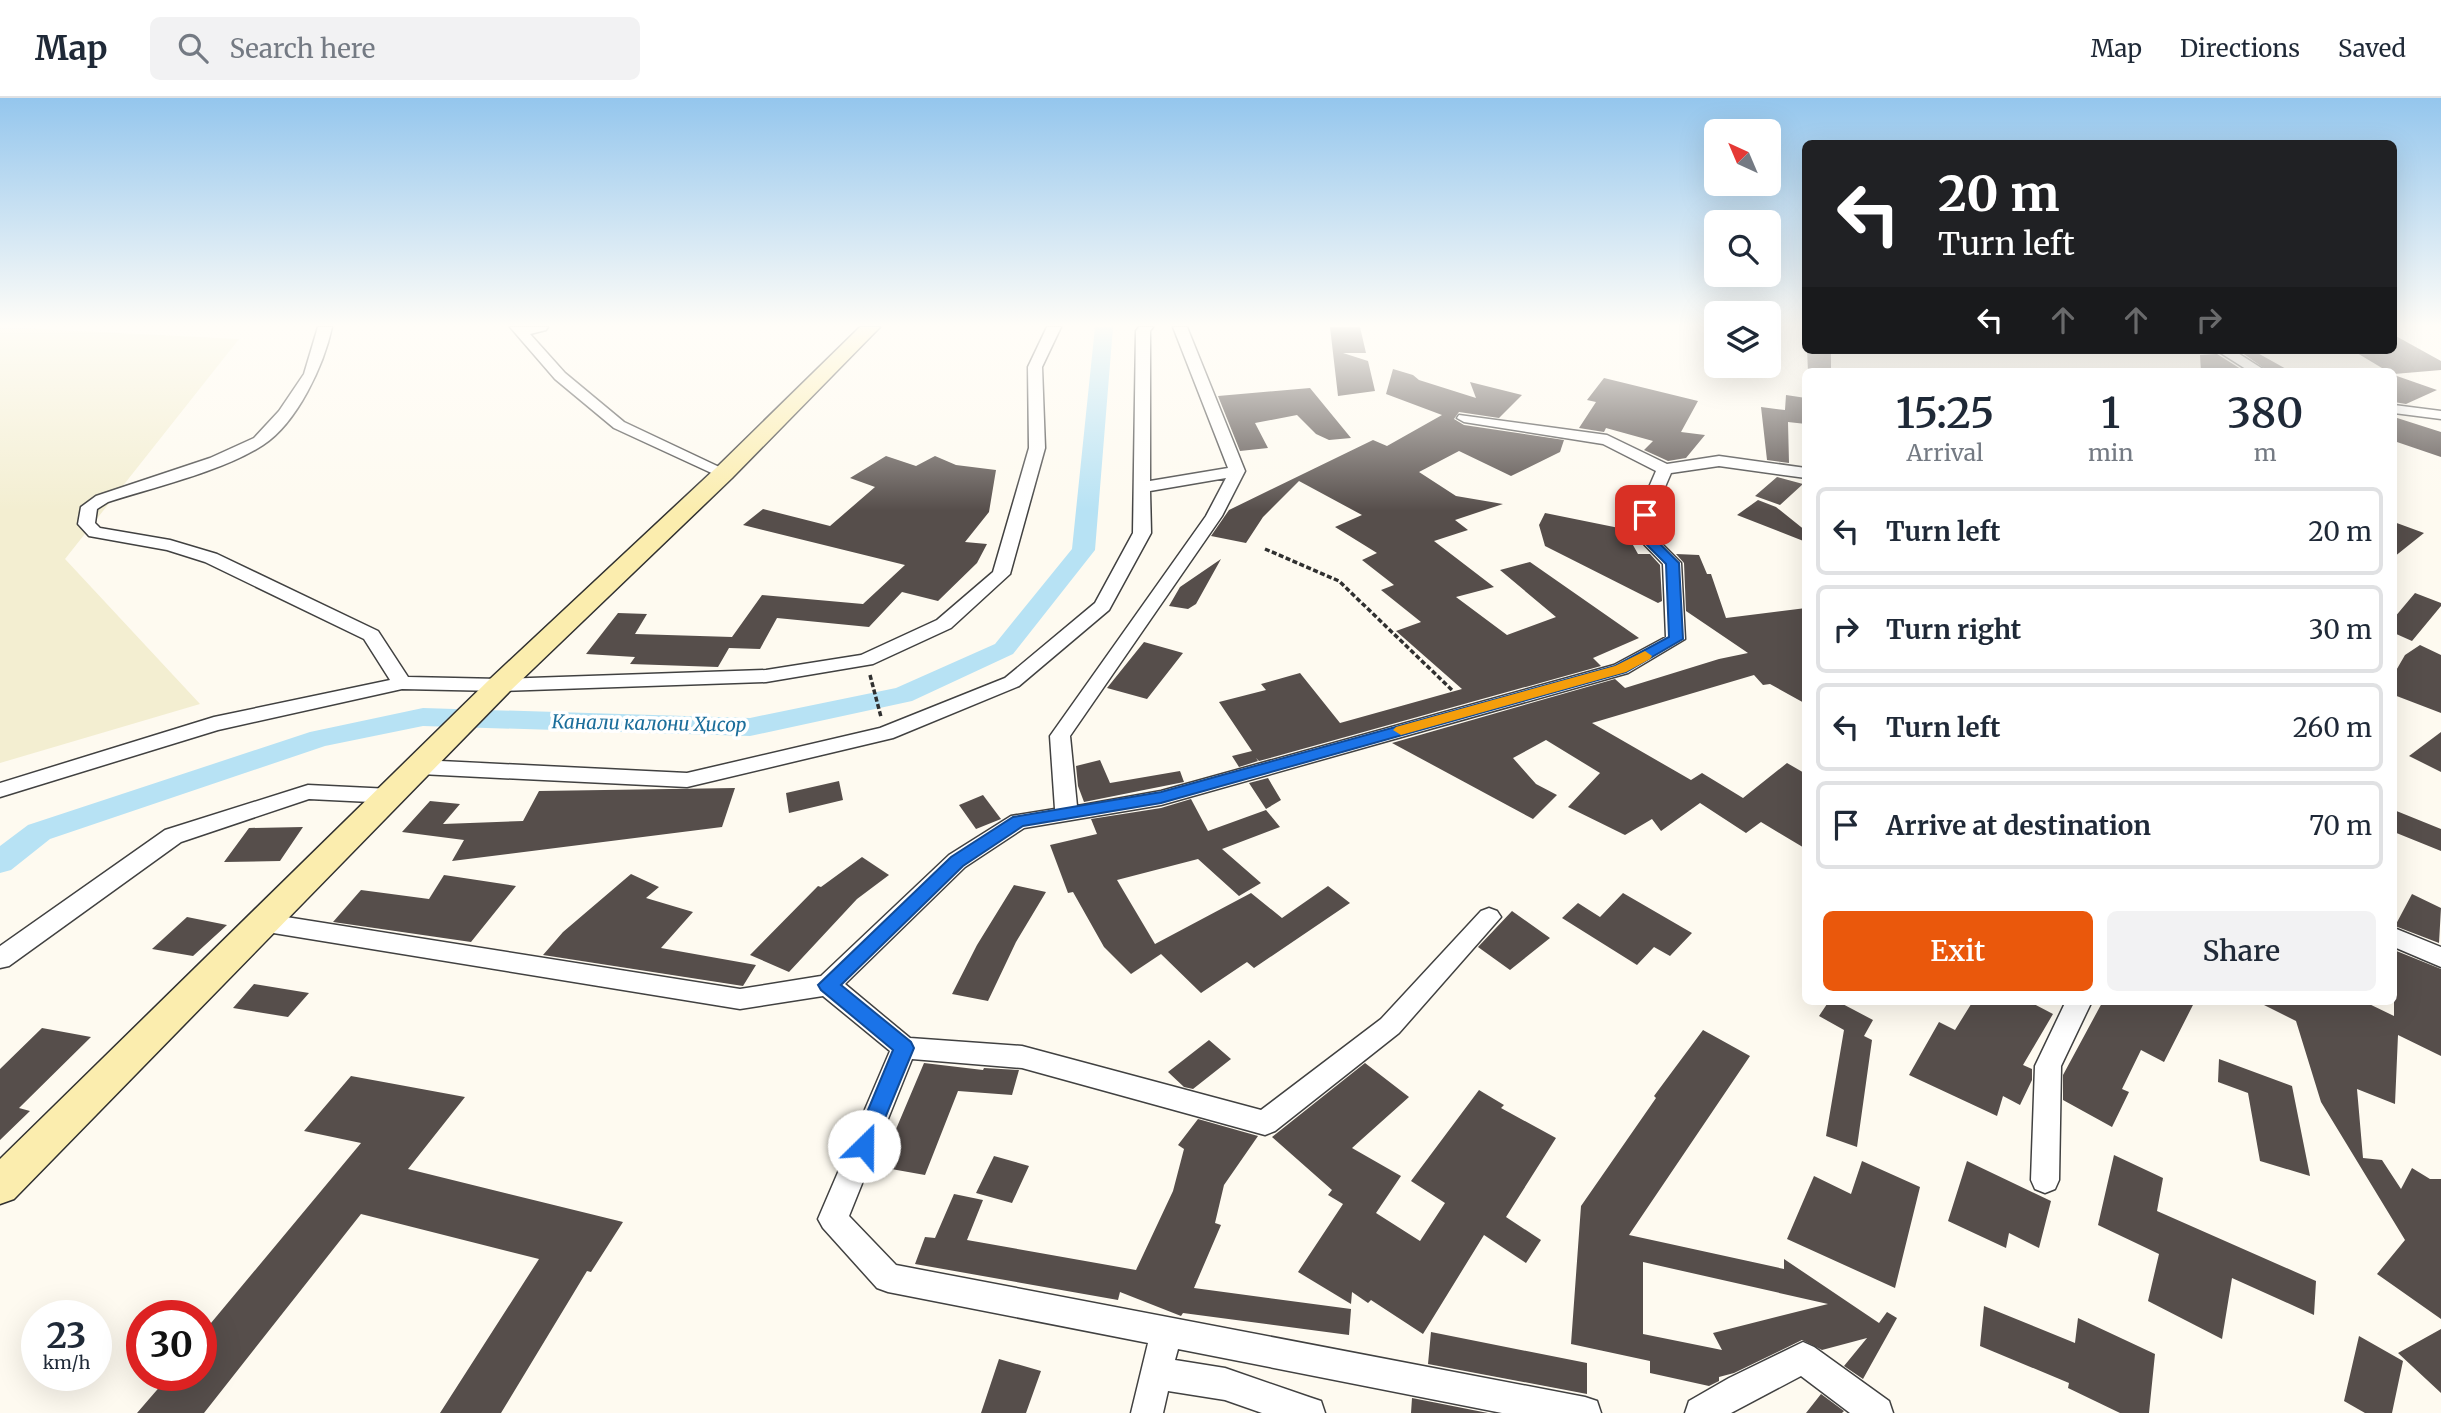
<!DOCTYPE html>
<meta charset="utf-8">
<style>
:root{--surface:#fff;--page:#f2f2f3;--text:#1f2937;--muted:#747a83;--line:#e0e1e3;--accent:#ea580c}
body{margin:0;font-family:Merriweather,serif;background:var(--page);color:var(--text);height:100vh;display:flex;flex-direction:column;font-size:26px;white-space:nowrap}
*{box-sizing:border-box;margin:0}
p{font-size:23px;color:var(--muted)}
.icon{flex:none;width:38px;height:38px;fill:none;stroke:currentColor;stroke-width:2;stroke-linecap:round;stroke-linejoin:round}
.map{position:relative;flex:1;overflow:hidden}
.sheet{position:absolute;left:1802px;top:270px;width:595px;height:637px;display:flex;flex-direction:column;background:var(--surface);border-radius:10px;box-shadow:0 7px 28px #0002}
.sheet>*{flex:none}
.top-card{position:absolute;left:1802px;top:42px;width:595px;height:214px;border-radius:10px;box-shadow:0 7px 28px #0002;background:#202124;color:#fff;overflow:hidden}
.needle{width:46px;rotate:316deg}
.tools{position:absolute;left:1704px;top:21px;display:grid;gap:14px}
.tools a{display:grid;place-items:center;width:77px;height:77px;border-radius:10px;background:var(--surface);box-shadow:0 7px 28px #0002;font-size:35px}
.speed{position:absolute;left:21px;top:1202px;display:flex;gap:14px;font-size:35px;font-weight:700;text-align:center}
.speed>*{display:grid;place-content:center;width:91px;height:91px;border-radius:50%;background:var(--surface);box-shadow:0 7px 28px #0002;line-height:1}
.speed small{font-size:18px;font-weight:400}
.speed .limit{border:10px solid #d22;background:#fff;color:#111}
.pin{position:absolute;display:grid;place-items:center;width:60px;height:60px;color:#fff;margin:-30px;border-radius:14px;box-shadow:0 4px 10px #0006}
.me{position:absolute;width:77px;margin:-38px;rotate:23deg;stroke-linejoin:round;filter:drop-shadow(0 0 5px #0008)}
.turn{display:flex;align-items:center;gap:24px;height:147px;padding:0 21px;font-size:32px}
.turn .icon{width:91px;height:91px;stroke-width:2.5}
.turn b{display:block;font-size:49px;line-height:60px}
.lanes{display:flex;align-items:center;height:66px;padding:0 21px;background:#0003;justify-content:center;gap:35px;direction:ltr}
.lanes .off{opacity:.35}
.eta{display:flex;justify-content:space-evenly;align-items:center;height:119px;text-align:center}
.eta b{font-size:42px;font-weight:600;line-height:49px}
.action{display:flex;gap:14px;margin-top:auto;padding:14px 21px}
.action a{flex:1;height:80px;border-radius:10px;background:var(--accent);color:#fff;font-size:28px;font-weight:600;line-height:80px;text-align:center}
.action a+a{background:var(--page);color:var(--text)}
ul{padding:0;list-style:none}
li{display:flex;align-items:center;gap:21px;height:88px;margin:0 14px 10px;padding:0 7px;border:4px solid var(--line);border-radius:10px}
li div{flex:1}
li b{display:block;font-size:26px}
li em{font-style:normal}
header{display:flex;align-items:center;gap:42px;box-sizing:border-box;height:98px;padding:0 35px;background:var(--surface);border-bottom:2px solid var(--line)}
header strong{font-size:33px}
nav{display:flex;gap:38px;margin-inline-start:auto;font-size:24px}
.search{width:490px;height:63px;background:var(--page);display:flex;align-items:center;gap:18px;box-sizing:border-box;padding:0 24px;border-radius:10px;color:var(--muted);font-size:26px}
.map>svg:first-child{display:block}
</style>
<header>
<strong>Map</strong>
<div class="search"><svg class="icon" aria-label="search" viewBox="0 0 24 24"><circle cx="10" cy="10" r="6"/><path d="M15 15l6 6"/></svg>Search here</div>
<nav><a>Map</a><a>Directions</a><a>Saved</a></nav>
</header>
<div class="map">
<svg width="2441" height="1315" viewBox="0 0 2441 1315">
<rect width="100%" height="100%" fill="#fefaf0"/>
<path fill="#f3eed1" d="M0 229 239 241 65 461 200 606 0 665Z"/>
<g fill="none" stroke-linecap="round" stroke-linejoin="round">
<path fill="#b7e2f4" fill-rule="evenodd" d="M1095 229H1113L1095 452 1013 556 912 603 750 638 423 628 325 648 50 741 11 772 0 775V748L28 727 310 634 423 610 750 620 896 590 995 546 1072 451Z"/>
</g>
<path fill="#564e4b" fill-rule="evenodd" d="M1330 229H1360L1366 255H1343L1368 263 1375 293 1338 298Z
M2394 237 2441 263V272L2394 276V273H2387L2352 252H2394Z
M1807 252H1831V273H1808Z
M2254 253 2290 273H2268L2241 254Z
M2217 256 2244 273H2201L2200 257Z
M1393 271 1413 277 1419 282 1476 300 1470 284 1522 297 1499 320 1459 314 1454 321 1464 327 1564 342 1560 354 1511 378 1459 353 1419 374 1456 398 1503 406 1455 422 1468 432 1434 443 1494 489 1456 499 1507 537 1556 519 1500 472 1530 464 1639 540 1593 560 1601 568 1259 663 1256 660 1258 663 1239 669 1232 658 1252 653 1219 604 1266 592 1261 586 1300 575 1340 625 1462 591 1396 533 1421 524 1381 492 1394 487 1362 462 1377 455 1335 429 1362 417 1299 383 1263 419 1246 445 1211 438 1229 412 1373 342 1387 348 1442 317 1386 296Z
M2394 277 2437 292 2406 306 2394 304Z
M1604 280 1698 303 1681 334 1705 337 1686 360 1668 363 1644 352 1653 343 1606 330 1604 334 1579 330 1596 304 1587 302Z
M1310 290 1351 340 1329 342 1316 336 1297 317 1255 325 1268 350 1240 353 1218 298Z
M1786 297 1806 300V326L1788 324 1789 365 1767 362 1761 309 1785 312Z
M2394 319 2441 334V359L2394 343Z
M886 358 916 368 935 358 956 367 996 372 989 414 965 444 987 446 977 465 938 503 902 494 869 529 777 520 760 551 729 550 718 569 630 566 635 559 586 556 618 515 647 516 635 536 732 539 762 497 863 506 905 467 743 427 763 411 830 428 875 389 850 380Z
M1777 379 1803 386 1780 407 1755 398Z
M1758 402 1776 409 1806 433V444L1737 417Z
M1545 415 1624 431 1638 456H1650L1660 467 1662 503 1658 505 1545 448 1539 427Z
M2394 424 2424 435 2394 459Z
M1676 456 1699 457 1707 476H1711L1726 520 1806 510V606L1770 586 1763 587 1754 577 1592 625 1691 682 1702 675 1743 700 1787 665 1806 676V751L1761 724 1746 735 1700 705 1661 733 1652 721 1625 737 1568 709 1600 675 1546 642 1513 660 1536 686 1557 697 1533 721 1392 645 1615 581 1625 590 1719 561 1748 555 1686 513 1684 465Z
M1221 461 1196 506 1188 511 1169 508 1180 489Z
M2415 495 2441 505V508L2412 543 2394 535V520Z
M1144 544 1183 555 1147 601 1107 590Z
M2420 547 2441 557V615L2394 597V576L2405 557Z
M2441 634V674L2409 658Z
M1100 662 1110 685 1180 673 1184 684 1084 704 1078 688 1076 668Z
M1268 680 1281 702 1266 711 1249 685Z
M839 683 843 702 789 715 786 695Z
M735 690 722 729 452 763 464 742 402 734 430 703 460 706 443 726 523 723 539 693Z
M983 697 1001 721 976 731 959 707Z
M1191 701 1208 733 1266 712 1280 729 1222 751 1261 785 1239 798 1198 761 1117 782 1155 846 1251 795 1282 820 1328 788 1350 805 1254 870 1247 864 1201 895 1161 856 1131 876 1104 849 1073 794 1068 795 1050 747 1097 736 1091 721 1161 710Z
M2394 712 2441 731V753L2394 734Z
M303 729 280 763 224 764 249 730Z
M862 759 889 777 857 801 789 874 750 857 818 788 821 789Z
M631 776 659 789 646 800 693 814 661 850 756 867 743 888 543 857 563 834Z
M444 777 516 788 471 844 333 824 361 792 429 801Z
M1014 787 1046 794 1016 844 988 903 952 896 977 847Z
M1623 795 1692 835 1670 858 1654 849 1637 867 1562 820 1578 805 1600 819Z
M2412 796 2441 810 2439 845 2395 828Z
M1512 813 1550 840 1510 872 1478 849Z
M187 819 227 827 193 858 152 851Z
M2394 852 2441 871V958L2398 937 2395 1006 2357 991 2363 1060 2382 1062 2401 1091 2412 1070 2430 1081H2441V1221L2377 1176 2405 1142 2321 1004 2296 923 2256 903H2363L2394 918Z
M254 886 309 895 288 919 233 910Z
M1829 903H1837L1873 922 1864 938 1872 942 1857 1049 1826 1038 1844 932 1819 918Z
M1973 903H2028L2053 916 2023 967 2032 971V982L2020 1007 2003 998 1997 1018 1909 977 1939 924 1955 932Z
M2103 903H2195L2164 964 2141 952 2122 991 2129 994 2112 1029 2063 1002V977Z
M42 930 91 939 19 1010 30 1013 0 1042V971Z
M1703 932 1750 958 1629 1137 1784 1171V1161L1879 1225 1887 1214 1897 1220 1863 1281 1844 1268 1867 1240 1822 1252 1802 1242 1734 1275 1719 1279V1283L1709 1288 1650 1275V1263L1571 1246 1581 1108 1656 1000 1654 998ZM1643 1164 1828 1206 1713 1235 1722 1252 1643 1236Z
M1209 942 1231 961 1193 991 1184 989 1168 974Z
M2219 961 2292 988 2310 1078 2260 1063 2248 995 2218 984Z
M924 965 983 972 984 970 1019 972 1012 997 958 993 925 1077 880 1069Z
M1365 965 1409 999 1352 1050 1401 1078 1376 1115 1420 1143 1445 1105 1411 1083 1479 992 1504 1007 1501 1010 1556 1040 1506 1119 1541 1142 1526 1165 1484 1137 1423 1236 1371 1202 1368 1205 1352 1194 1351 1206 1298 1174 1343 1106 1328 1097 1332 1092 1272 1039Z
M351 978 465 999 408 1071 623 1124 591 1174 587 1173 501 1315H440L539 1161 361 1116 204 1315H137L169 1278H201V1237L361 1045 304 1033Z
M1198 1021 1258 1038 1224 1087 1215 1125 1221 1127 1194 1190 1351 1211 1349 1237 1183 1215 1181 1218 1120 1194 1118 1202 915 1166 925 1139 935 1140 954 1096 983 1102 967 1142 1136 1172 1173 1093 1184 1051 1178 1047Z
M2114 1057 2163 1080 2157 1113 2316 1183 2314 1217 2232 1180 2222 1241 2148 1203 2159 1156 2098 1127Z
M994 1058 1029 1068 1012 1105 976 1095Z
M1862 1063 1920 1089 1895 1190 1787 1141 1814 1078 1851 1096Z
M1967 1063 2051 1103 2039 1150 2009 1135 2006 1150 1948 1123Z
M1984 1208 2075 1245 2078 1220 2155 1256 2149 1315H2120L2068 1290 2069 1285 1980 1248Z
M2441 1231V1295L2398 1255Z
M1431 1234 1587 1265V1296L1428 1266Z
M2359 1238 2403 1263 2392 1315H2365L2344 1303Z
M999 1261 1041 1273 1026 1315H981Z
M1821 1296 1844 1313 1842 1315H1806Z
M1412 1300 1488 1315H1411Z"/>
<g fill="none" stroke-linecap="round" stroke-linejoin="round">
<g stroke="#414141" stroke-width="3">
<path id="street" d="M318 229H332C324 267 297 325 263 347 223 373 155 389 108 404L97 411 95 425 100 430 170 442 217 456 378 533 408 579 500 581 766 572 861 557 937 522 993 474 1029 350 1028 269 1047 229H1061L1042 269 1045 350 1010 476 951 530 873 566 766 584 500 593 402 591 218 632 0 699V685L214 619 390 582 364 541 205 464 167 452 89 438 78 426 81 409 96 398 210 360 254 340 279 313 304 276Z
M510 229H548L546 232 530 236 565 275 624 324 732 375 724 380 718 378 614 330 555 281Z
M1139 229H1153L1150 233V383L1228 370 1173 229H1187L1245 373 1222 418 1070 638 1077 708 1161 693 1614 567 1666 539 1663 466 1638 440 1637 417 1656 373 1603 346 1464 324 1457 320 1459 317 1607 337 1667 366 1719 358 1806 370V380L1719 368 1671 375 1653 417 1655 439 1681 465 1685 541 1628 575 1161 707 1024 730 965 769 845 886 910 940 1022 948 1261 1012 1381 921 1481 813 1489 810 1497 813 1501 819 1399 935 1275 1033 1265 1037 1022 970 912 961 849 1118 896 1167 1585 1299 1597 1303 1601 1315H1502L1178 1251 1175 1262 1225 1270 1309 1299 1321 1303 1325 1315H1262L1225 1302 1168 1293 1163 1315H1131L1148 1245 888 1194 877 1190 823 1130 818 1121 890 953 823 898 740 911 261 833 253 830 249 824 253 818 261 815 740 891 821 878 949 757 1011 718 1055 711 1050 638 1206 418 1226 380 1150 393 1151 435 1109 512 1019 588 893 640 687 689 420 676 413 674 409 669 413 664 420 662 687 675 880 630 1005 580 1095 505 1133 435 1136 233Z
M2216 252H2233L2266 273H2249Z
M2394 307 2441 313V321L2394 315Z
M308 687 391 691 399 693 402 698 399 703 391 705 309 701 181 744 9 868 0 870V848L165 732Z
M2394 830 2441 849V869L2394 849Z
M2066 903H2092L2061 968 2059 1082 2055 1091 2045 1095 2035 1091 2031 1082 2035 968Z
M1803 1244 1814 1249 1889 1303 1893 1315H1850L1801 1278 1731 1315H1685L1689 1303 1729 1280Z"/>
</g>
<g stroke="#303030" stroke-width="3">
<path id="secondary" d="M860 229H880L732 380 510 593 14 1101 0 1106V1061L490 581 716 370Z"/>
</g>
<path stroke="#303030" stroke-width="3.5" stroke-dasharray="5 2.5" stroke-linecap="butt" d="M1265 451 1339 483 1453 593
M870 577 881 619"/>
<use href="#street" fill="#fff" fill-rule="evenodd"/>
<use href="#secondary" fill="#fbedae" fill-rule="evenodd"/>
</g>
<linearGradient id="sky" x2="0" y2="1"><stop stop-color="#94c6ed"/><stop offset="0.55" stop-color="#fffdf8"/><stop offset="1" stop-color="#fffdf8" stop-opacity="0"/></linearGradient>
<rect width="2441" height="413" fill="url(#sky)"/>
<path fill="#1a73e8" stroke="#114b97" stroke-width="2" d="M1645 413 1652 417 1653 439 1679 465 1683 541 1626 574 1161 705 1023 728 963 768 841 887 911 944 914 950 871 1054 864 1057 856 1054 853 1048 893 952 821 892 818 887 951 759 1013 719 1161 694 1615 568 1669 539 1666 466 1640 440 1639 417Z"/>
<path fill="#f59e0b" d="M1645 553 1652 558 1650 561 1626 574 1401 637 1393 632 1396 629 1615 568Z"/>
<g text-anchor="middle" stroke-width="7" stroke-linejoin="round" paint-order="stroke">
<g font-size="19" font-style="italic" fill="#1c6e9b" stroke="#fff">
<text transform="translate(649 625) rotate(1)" y="7">Канали калони Ҳисор</text>
</g>
</g>
</svg>
<div class="tools">
<a><svg class="needle" viewBox="-14 -14 28 28"><path d="M0-13l5 13h-10z" fill="#e53935"/><path d="M0 13l5-13h-10z" fill="#747a83"/></svg></a>
<a><svg class="icon" aria-label="search" viewBox="0 0 24 24"><circle cx="10" cy="10" r="6"/><path d="M15 15l6 6"/></svg></a>
<a><svg class="icon" aria-label="layers" viewBox="0 0 24 24"><path d="M12 4l9 5-9 5-9-5zM3 14l9 5 9-5"/></svg></a>
</div>
<div class="speed"><div>23<small>km/h</small></div><div class="limit">30</div></div>
<div class="pin" style="left:1645px;top:417px;background:#d93025"><svg class="icon" aria-label="arrive" viewBox="0 0 24 24"><path d="M6 21V4h12l-3 4 3 4H6"/></svg></div>
<svg class="me" style="left:864px;top:1048px" viewBox="-20 -20 40 40"><circle r="19" fill="#fff"/><path d="M0-13L10 11 0 6-10 11z" fill="#1a73e8"/></svg>
<div class="top-card">
<div class="turn"><svg class="icon" aria-label="left" viewBox="0 0 24 24"><path d="M17 20v-9H6M10 6l-5 5 5 5"/></svg><div><b>20 m</b>Turn left</div></div>
<div class="lanes"><svg class="icon" aria-label="left" viewBox="0 0 24 24"><path d="M17 20v-9H6M10 6l-5 5 5 5"/></svg><svg class="icon off" aria-label="ahead" viewBox="0 0 24 24"><path d="M12 20V5M6 11l6-6 6 6"/></svg><svg class="icon off" aria-label="ahead" viewBox="0 0 24 24"><path d="M12 20V5M6 11l6-6 6 6"/></svg><svg class="icon off" aria-label="right" viewBox="0 0 24 24"><path d="M7 20v-9h11M14 6l5 5-5 5"/></svg></div>
</div>
<section class="sheet">
<div class="eta">
<div><b>15:25</b><p>Arrival</p></div>
<div><b>1</b><p>min</p></div>
<div><b>380</b><p>m</p></div>
</div>
<ul>
<li><svg class="icon" aria-label="left" viewBox="0 0 24 24"><path d="M17 20v-9H6M10 6l-5 5 5 5"/></svg><div><b>Turn left</b></div><em>20 m</em></li>
<li><svg class="icon" aria-label="right" viewBox="0 0 24 24"><path d="M7 20v-9h11M14 6l5 5-5 5"/></svg><div><b>Turn right</b></div><em>30 m</em></li>
<li><svg class="icon" aria-label="left" viewBox="0 0 24 24"><path d="M17 20v-9H6M10 6l-5 5 5 5"/></svg><div><b>Turn left</b></div><em>260 m</em></li>
<li><svg class="icon" aria-label="arrive" viewBox="0 0 24 24"><path d="M6 21V4h12l-3 4 3 4H6"/></svg><div><b>Arrive at destination</b></div><em>70 m</em></li>
</ul>
<div class="action"><a>Exit</a><a>Share</a></div>
</section>
</div>
